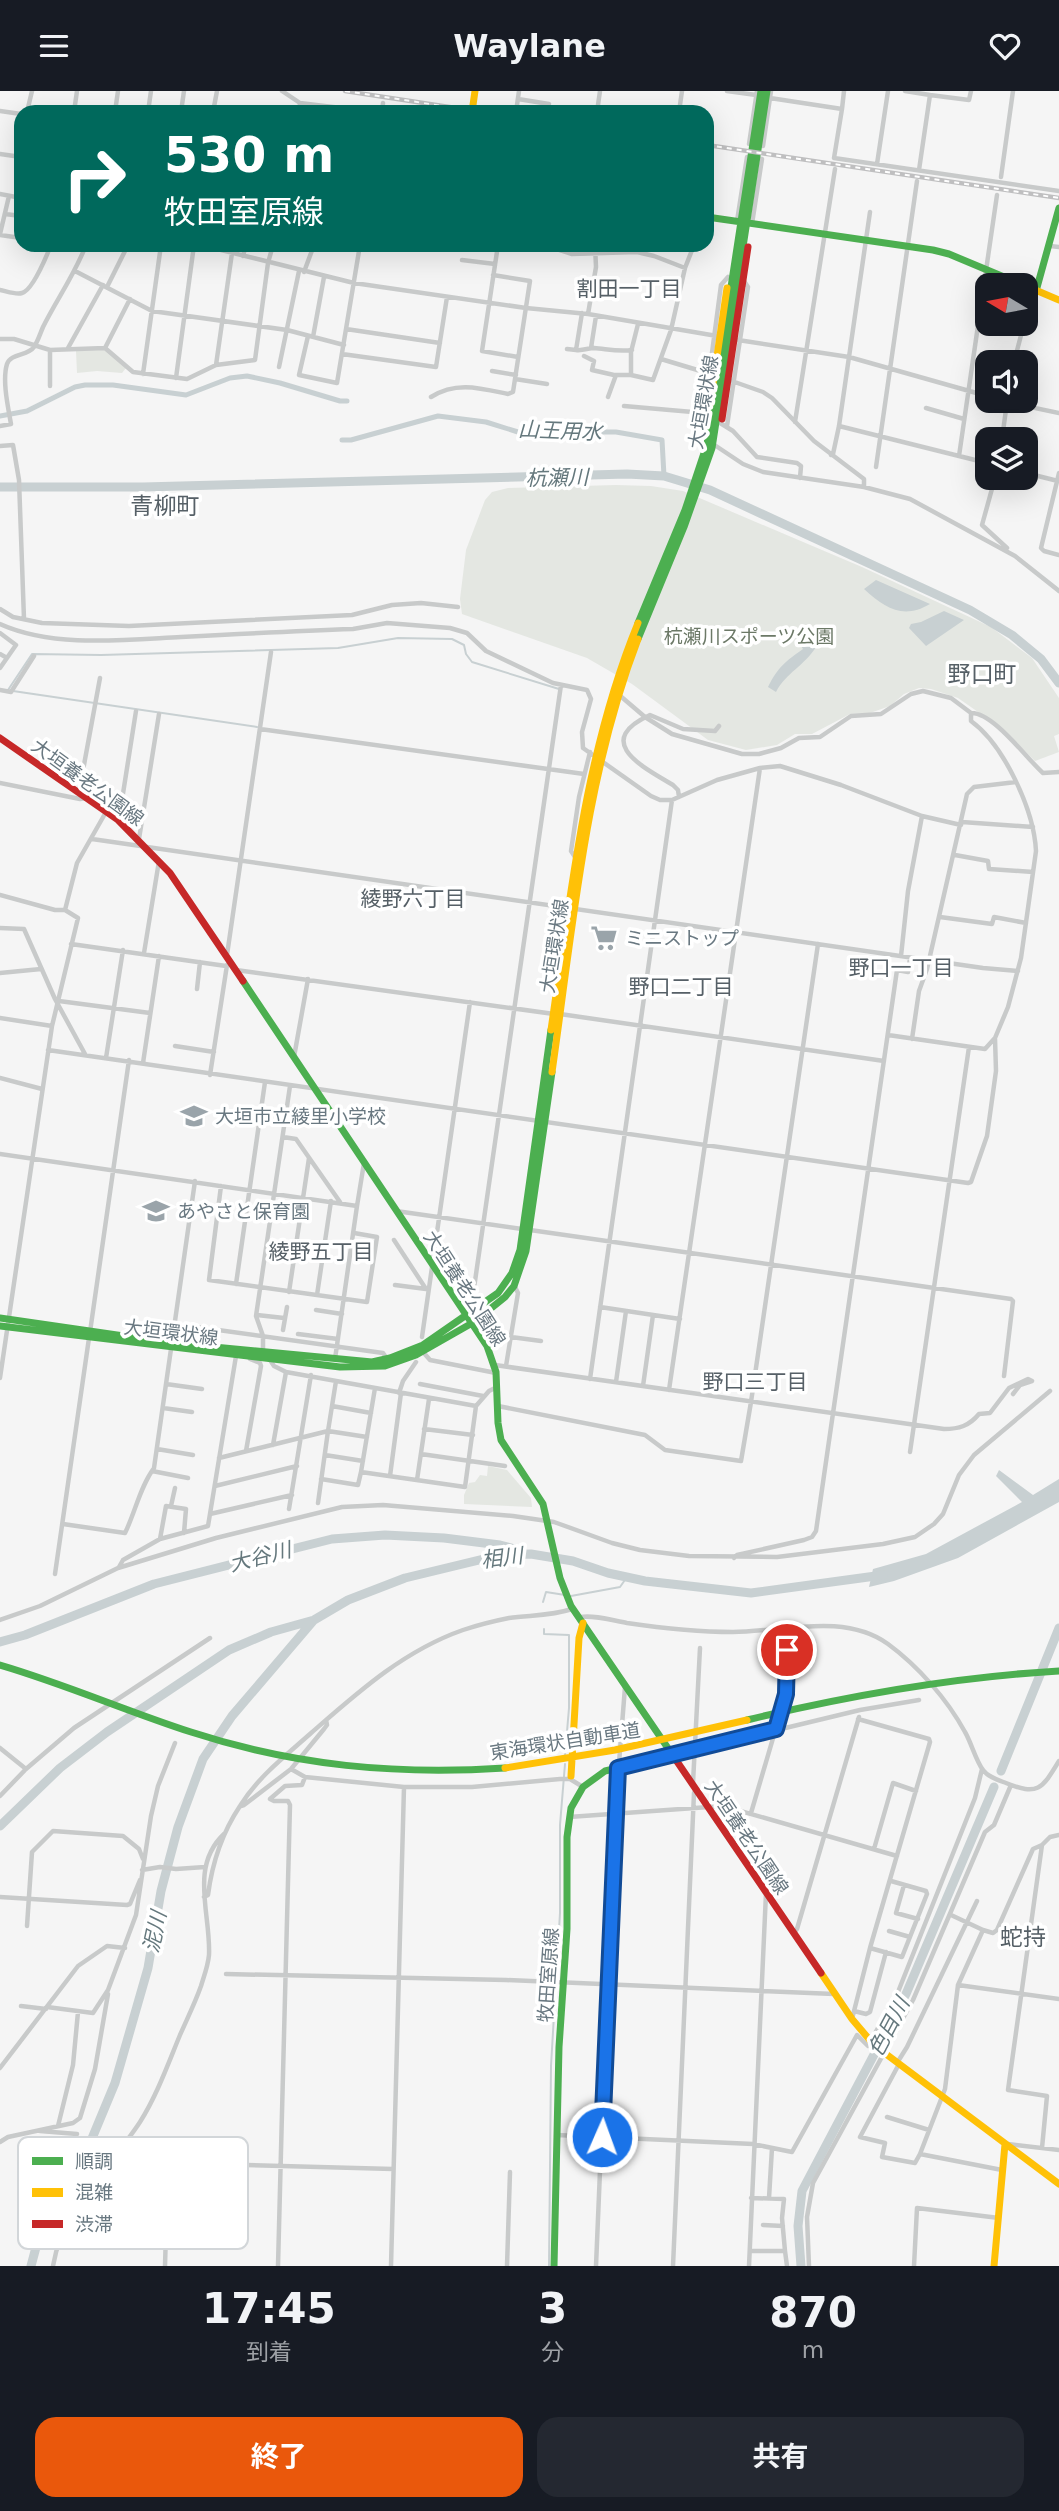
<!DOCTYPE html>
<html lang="ja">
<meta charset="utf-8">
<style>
:root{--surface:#171b24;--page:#242831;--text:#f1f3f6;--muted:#9ea1a6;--accent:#ea580c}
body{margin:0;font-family:"DejaVu Sans","Noto Sans JP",sans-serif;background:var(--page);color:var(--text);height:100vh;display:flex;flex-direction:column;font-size:26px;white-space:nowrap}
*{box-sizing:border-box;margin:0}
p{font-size:23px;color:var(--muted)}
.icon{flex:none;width:38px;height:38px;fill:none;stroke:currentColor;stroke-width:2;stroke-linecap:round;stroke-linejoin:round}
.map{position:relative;height:2175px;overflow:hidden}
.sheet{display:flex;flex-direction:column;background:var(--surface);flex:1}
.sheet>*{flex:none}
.guide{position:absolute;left:14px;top:14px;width:700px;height:147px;border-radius:21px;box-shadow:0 7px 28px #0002;background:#00695c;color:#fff;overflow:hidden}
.needle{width:46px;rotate:280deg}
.fabs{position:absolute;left:975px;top:182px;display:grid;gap:14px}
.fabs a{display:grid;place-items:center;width:63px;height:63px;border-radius:14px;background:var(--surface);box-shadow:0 7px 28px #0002;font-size:35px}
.pin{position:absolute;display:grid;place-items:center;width:60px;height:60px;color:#fff;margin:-30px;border:4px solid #fff;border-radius:50%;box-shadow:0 2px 7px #0007}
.me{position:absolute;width:77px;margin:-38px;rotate:2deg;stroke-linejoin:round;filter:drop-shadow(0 0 5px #0008)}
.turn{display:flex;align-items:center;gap:24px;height:147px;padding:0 35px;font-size:32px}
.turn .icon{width:91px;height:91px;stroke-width:2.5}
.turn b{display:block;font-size:49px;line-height:60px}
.eta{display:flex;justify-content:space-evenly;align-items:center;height:119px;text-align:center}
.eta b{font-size:42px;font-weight:700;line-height:49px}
.cta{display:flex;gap:14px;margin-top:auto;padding:14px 35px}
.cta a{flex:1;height:80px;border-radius:21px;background:var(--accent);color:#fff;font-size:28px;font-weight:700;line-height:80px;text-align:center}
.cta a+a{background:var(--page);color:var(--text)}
header{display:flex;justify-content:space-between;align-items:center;height:91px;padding:0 35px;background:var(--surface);font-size:32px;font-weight:700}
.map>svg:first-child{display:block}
</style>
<header><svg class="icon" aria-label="menu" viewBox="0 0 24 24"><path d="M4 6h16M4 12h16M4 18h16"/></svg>Waylane<svg class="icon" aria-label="heart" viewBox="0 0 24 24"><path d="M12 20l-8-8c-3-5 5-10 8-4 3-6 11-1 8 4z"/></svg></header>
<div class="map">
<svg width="1059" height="2175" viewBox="0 0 1059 2175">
<rect width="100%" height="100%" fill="#f5f5f5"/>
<path fill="#e4e7e2" d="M105 258 126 277 122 282 97 280 77 282 76 260Z
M616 394 651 395 683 400 862 476 991 536 1032 567 1059 607V643L1054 645 1059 661 1035 670 1001 637 958 607 931 598 919 597 904 603 890 615 870 622 850 623 812 643H795L777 654 746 659 708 649 632 593 587 567 462 523 460 508 466 459 485 409 492 401 508 397Z
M488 1375 507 1379 531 1407 532 1416 464 1413V1404L469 1392 475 1391 480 1384 487 1385Z"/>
<path fill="#c8d0d2" d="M876 489 930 513C903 529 885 517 864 498Z
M944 520 964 529 926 555 909 537 911 533 921 531Z
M791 536 806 544 816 556C805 574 786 582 776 601L768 596C778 576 786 570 803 558L790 538Z
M999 1379 1033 1404 1059 1388V1411L958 1467 894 1490 869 1496 873 1478 926 1463 1022 1411 996 1385Z"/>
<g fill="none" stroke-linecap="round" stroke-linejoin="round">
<path stroke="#c8d0d2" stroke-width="2" d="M8 599 32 563 101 564 338 557 398 547 452 548 464 554 466 563 472 571 559 598
M13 600 257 636
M571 1505 620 1496 627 1486
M543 1511 546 1501 565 1504
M544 1538V1543L569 1544V1617L565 1664
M549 2175 551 1975 560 1822V1734L565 1673"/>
<path stroke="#c8d0d2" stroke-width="5" d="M0 325 27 320 75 296 85 294H113L186 304 230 287 247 285 280 292 340 310H347
M342 349H351L438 325 486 331 518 341H616L662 349 664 385"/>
<path stroke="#c8d0d2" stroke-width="9" d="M0 396H143L627 383 664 385 710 399 970 519 1012 544 1041 568 1059 592
M0 1551 25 1544 154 1493 332 1448 385 1444 444 1447 500 1454 522 1460
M1001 1680 1059 1537
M0 1735 60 1677 107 1641 229 1559 271 1541 314 1529 348 1509 405 1487 500 1464 531 1463 573 1470 608 1482 645 1490 751 1502 883 1484
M31 2175 42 2134 51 2113 73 2085 88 2057 115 1992 148 1877 161 1800 178 1736 203 1668 232 1625 313 1530
M801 2175 798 2135 802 2100 906 1903 994 1696"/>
<path stroke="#c8caca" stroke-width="4.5" d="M282 0 300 12 374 21
M727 0 756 4
M757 0 749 53 763 55 771 0
M905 0 930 4 919 79
M930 4 969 9 971 0
M770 7 842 18 844 0
M518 8 549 13
M214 18 231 21
M842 18 834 67 1059 100
M0 20 21 23
M27 21 32 0
M74 21 77 0
M115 21 118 0
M148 21 151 0
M181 21 184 0
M213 21 217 0
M299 21 300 12
M382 21 383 12
M516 21 519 0
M597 21 600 0
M679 21 682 0
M0 63 21 66
M877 73 888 0
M1001 86 1013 0
M0 103 21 107
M19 106 21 91
M5 123 21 125
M737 130 747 66 762 68 752 133
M0 143 9 105
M0 144 21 147
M201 154 354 192 526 217 588 223 717 245
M498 154 482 260 518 266
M544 154 572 163 637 161 654 165 685 177
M1050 155 1059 156
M243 165 246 154
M462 169 495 173
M75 180 152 220 287 239 344 254
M304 181 314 154
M107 196 128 154
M0 199C6 200 16 204 22 202 33 199 47 164 51 154
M582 222 576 259C583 260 588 257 594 257 607 258 618 261 632 259
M588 223 596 176 595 154
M1026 227 1033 212 1036 200
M346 238 440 252
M308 245 299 284 337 292 360 154
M313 246 324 186
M0 248H14L50 259 105 257 133 281 187 288 216 274 255 269 268 172 273 154
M738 249 849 266 987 305
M68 257 103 194
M105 257 130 208
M591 257 596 225
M567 258 576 259
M50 259V295
M342 263 436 276 447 206
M584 265 594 270 592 279 614 284H631V261L638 233
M661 268 714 284
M1014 271 1024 233
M216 274 232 162
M279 276 299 180
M492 280 516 284
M143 283 161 154
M631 284 653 289 671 239 685 177 694 154
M176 287 194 154
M515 288 547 293
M729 289 763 301 772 307 814 350 864 388V396
M431 306C456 290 480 297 508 303L513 301 530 190 493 184
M608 306 616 284
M1002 310 1059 322
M624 315 704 322 733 340 757 366 797 372 801 375 800 387
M926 317 964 328
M704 322 721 194 728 186
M795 331 835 78
M0 335 11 333C8 316 2 289 7 273 11 262 28 265 34 256 38 250 40 243 43 236 57 208 75 183 86 154
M727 335 748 196 744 190
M839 335 987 372
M1002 348 1007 311
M713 353 743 373 763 381 864 396 910 408 1015 465 1059 500
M0 355 13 354 19 389 24 528
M831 364 833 363 839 335 870 121
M959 365 997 104
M876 376 917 90
M1026 382 1058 390
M1059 382 1041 457 1044 460 1059 464
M995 387 982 434 1007 457
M0 518 13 526 42 532 129 535 352 524 392 514 421 512 458 516
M0 533C53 557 123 549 181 546 238 543 296 540 353 538L387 532 450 537 467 542 486 560 553 592 587 599 591 608 582 641 583 657 651 705 660 709H672L717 689 760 677
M0 542 16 554 0 577
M0 563 7 567
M0 599 11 601 34 565
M618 603 645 626 672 643 742 663H759L781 657 799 647 820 646 851 625 881 623 911 603 923 600 951 607 971 622
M260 638 584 683
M0 692 80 708 87 707
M79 701 100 587
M679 706 678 699 673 694C645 677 591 651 650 624L683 638 715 640 719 635
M922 725 961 734
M119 728 136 620
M962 731 1033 736
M92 748 983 877 1018 880
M139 748 159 623
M955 764 988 770 989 778 1033 781
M575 766 571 760 579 706 590 661
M0 804 55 819H65L78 827 52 935 0 1287
M65 819 77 772 106 721
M940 826 992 833 994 826 1026 832
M0 837 24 838 55 908 85 963
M71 853 226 875
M144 862 159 770
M227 864 271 561
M236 879 554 923
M0 882 41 878
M197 898 200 871
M59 910 150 922
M560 923 884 970
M0 927 52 935
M888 944 985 958 994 948
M912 948 919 900 927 878 967 703 974 696 1016 691
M175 955 214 961
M48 959 968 1092 971 1091 987 1045 996 980 995 947 1008 916 1021 867 1036 760C1034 719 1004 654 971 630V622C993 621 1027 668 1043 682L1059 681
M294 966 308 888
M106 967 123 859
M143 972 159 865
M210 984 227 874
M0 987 42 998
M283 1046 296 1048 340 1111
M0 1063 357 1115 335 1268
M221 1095 209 1189 367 1211 377 1146 354 1142
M357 1115 364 1072
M396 1120 522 1138
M530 1139 1011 1208 1013 1210 1004 1285
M394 1149 426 1198
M236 1193 265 991
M395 1194 426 1198
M289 1201 309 1067
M317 1204 331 1110
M473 1204 561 594
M600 1216 680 1228
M316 1219 342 1223
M257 1224 284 1227
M175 1233 383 1262 388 1269
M283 1239 287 1216
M90 1241 129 969
M298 1243 338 1248
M422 1246 470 911
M511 1246 541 1250
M263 1260V1245L256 1225 290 995
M423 1261 430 1269 496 1282
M270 1269 274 1275 286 1281 476 1315
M495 1274 944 1338C959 1338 969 1335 979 1323L990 1322 1009 1297 1028 1288 1032 1290 1020 1294 1013 1303
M506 1275 518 1202 514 1194
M590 1288 672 709
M616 1291 626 1220
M166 1293 202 1298
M420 1293 483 1305
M643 1295 653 1224
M375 1297 361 1381 465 1396 476 1315 489 1300 497 1296
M669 1299 760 677 780 675 841 694 922 725 908 800 901 865
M399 1302 403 1290 416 1271
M332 1315 371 1322
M498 1315 645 1344 665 1359 741 1370 751 1311 818 853
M163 1317 192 1321
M424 1338 473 1344
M273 1354 286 1281
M157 1358 193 1364
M246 1360 261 1275 260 1272 250 1268
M910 1361 969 956
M421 1363 505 1375
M325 1364 363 1370
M219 1367 328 1340 336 1290
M152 1380 188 1387
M390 1385 401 1302
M321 1388 358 1394 361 1381
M417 1389 429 1308
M215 1395 297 1375
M318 1412 328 1340 367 1346
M171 1415 175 1397
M289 1418 311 1284
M210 1423 292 1404
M63 1433 125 1442C135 1422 140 1396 154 1377L195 1090
M160 1448 166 1415 186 1418 184 1442
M734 1467 737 1464 804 1449 812 1446 816 1440 897 879 908 881 910 867
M119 1476 123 1469 160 1448 208 1435 236 1265
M55 1483 89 1247
M580 1526C595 1524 611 1529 627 1532 661 1537 698 1541 733 1541 782 1541 844 1521 888 1553 918 1575 947 1608 965 1641 971 1651 976 1670 983 1679 988 1686 998 1689 1006 1692 1038 1705 1042 1698 1059 1670
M0 1529 40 1515 118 1477 216 1447 342 1416 383 1414 513 1425 554 1431 612 1452 640 1459 689 1465 777 1466 883 1453 915 1446 934 1433 943 1423 959 1384 974 1364 1050 1300
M0 1657 26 1678
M673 1664 860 1619 919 1609
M291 1678 305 1686 404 1696H472L560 1688H570L583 1696
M693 1692 700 1557
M0 1705 26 1678 74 1637 210 1547
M241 1715 244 1714 291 1678 324 1638 327 1634 326 1629
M751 1722 786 1603 787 1559
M569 1726 723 1715 897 1765
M874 1758 893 1692 916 1700
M142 1779 160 1776 176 1778 205 1776
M904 1794 896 1822 918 1828
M0 1806 127 1814 130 1813 140 1789
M204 1806 208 1804C212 1773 222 1742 240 1715 259 1685 284 1666 310 1643 357 1602 403 1560 463 1539 478 1534 494 1530 509 1527 531 1524 551 1525 572 1518
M951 1824 983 1839
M27 1835 32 1761 53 1740 123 1745 139 1758 143 1768
M889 1840 910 1846
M794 1842 797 1838 859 1626
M870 1857 902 1866 927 1803 926 1800 891 1790
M226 1883 506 1889 834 1903
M958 1894 983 1839 993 1842 997 1839 1033 1758 1042 1754
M21 1915 46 1918
M47 1916 93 1922 108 1899 136 1824 151 1725 158 1695 175 1652
M854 1920 866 1923 870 1921 886 1861
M852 1928 870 1857 930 1651 929 1648 858 1628
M897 1972 907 1956 977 1810
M899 1973 860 2046 885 2052 882 2066 915 2072 920 2063 1002 2079
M0 1977 78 1875 107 1855 125 1857
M887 2026 929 2039
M58 2035 73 1974 78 1921
M40 2040 77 2043
M557 2044 753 2053 792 2061 857 1944 868 1955 898 1901 975 1707 982 1678
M0 2051 8 2046 73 2032 80 2027 95 1978 108 1903
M1008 2053 1059 2059
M1042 2057 1047 2005 1008 1999 1042 1754 1050 1746 1059 1744
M920 2063 945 1998 958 1894 1059 1908
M129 2071 393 2078
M751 2107 784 2108 782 2127 785 2160
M769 2107 772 2057
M763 2134 783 2135
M750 2160H785L787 2175
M53 2175C64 2112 108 2080 140 2031 157 2004 168 1973 180 1944 187 1928 195 1912 201 1895 204 1885 208 1875 209 1864 211 1823 189 1776 224 1743
M165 2175 168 2073
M278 2175 290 1714 288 1710H274L270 1708 285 1695 302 1694 305 1686
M391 2175 404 1696
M507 2175 510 2081
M596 2175 615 1723 625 1596
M673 2175 694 1702 696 1698
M749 2175 766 1802
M809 2175 807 2126 813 2092 913 1909 985 1741 994 1734 1011 1694
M914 2175 917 2117 999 2127"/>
<path stroke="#4caf50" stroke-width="7" d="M707 126 933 159 949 163 1023 194
M1036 200 1059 117
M638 532 685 419 707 353 761 0
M638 548 684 436 712 357 767 0
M243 890 487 1255 496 1281 498 1332 501 1349 543 1413 560 1487 571 1515 676 1669
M0 1227 172 1252 372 1271 390 1267 423 1254 498 1202 512 1182 520 1159 551 939
M0 1235 340 1276 385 1275 416 1264 474 1231 505 1206 514 1195 526 1160 552 981
M0 1574C65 1593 126 1620 191 1641 295 1675 396 1684 505 1677
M747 1629C851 1604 953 1586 1059 1580
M554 2175 559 1956 567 1838V1746L571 1717 583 1696 605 1680 673 1664"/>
<path stroke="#ffc107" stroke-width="7" d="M472 21 475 0
M1026 195 1059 209
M710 313 727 197
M551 939C571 802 585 661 638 532
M552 981C573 836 585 686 638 548
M505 1677 615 1659 747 1629
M571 1685 579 1547 583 1532
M821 1882 852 1928 874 1954 1059 2093
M994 2175 1005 2053"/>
<path stroke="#c62828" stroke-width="7" d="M722 328 748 156
M0 647 118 729 170 782 243 890
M676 1669 821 1882"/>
<g stroke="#bfbfc0" stroke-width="4.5">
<path id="rail" d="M345 0 482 21
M707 54 1059 107"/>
</g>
<use href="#rail" stroke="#fff" stroke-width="2" stroke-dasharray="5" stroke-linecap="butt"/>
</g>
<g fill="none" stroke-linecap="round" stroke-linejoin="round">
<g stroke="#114b97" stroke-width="18">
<path id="route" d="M602 2046 618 1677 776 1638 786 1603 787 1559"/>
</g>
<use href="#route" stroke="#1a73e8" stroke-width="12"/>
</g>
<defs>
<g id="supermarket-bare" transform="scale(2.1)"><path d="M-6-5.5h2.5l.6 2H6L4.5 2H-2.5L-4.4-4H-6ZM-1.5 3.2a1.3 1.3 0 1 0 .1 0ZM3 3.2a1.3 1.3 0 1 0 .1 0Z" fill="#9aa4aa" stroke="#fff" stroke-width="2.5" paint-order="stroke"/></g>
<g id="school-bare" transform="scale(2.1)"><path d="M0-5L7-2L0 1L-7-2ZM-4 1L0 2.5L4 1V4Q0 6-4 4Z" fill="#9aa4aa" stroke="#fff" stroke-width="2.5" paint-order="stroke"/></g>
</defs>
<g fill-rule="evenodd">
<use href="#supermarket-bare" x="604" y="847"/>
<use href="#school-bare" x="194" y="1025"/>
<use href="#school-bare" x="156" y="1120"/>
</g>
<g text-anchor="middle" stroke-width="7" stroke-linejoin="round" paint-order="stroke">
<g font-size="19" fill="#697881" stroke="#fff">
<text transform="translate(703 311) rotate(-80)" y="7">大垣環状線</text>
<text transform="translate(88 691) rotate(36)" y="7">大垣養老公園線</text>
<text transform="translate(554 855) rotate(-81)" y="7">大垣環状線</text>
<text transform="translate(465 1197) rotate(57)" y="7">大垣養老公園線</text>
<text transform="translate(171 1241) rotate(7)" y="7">大垣環状線</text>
<text transform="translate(565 1650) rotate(-9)" y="7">東海環状自動車道</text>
<text transform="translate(747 1746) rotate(56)" y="7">大垣養老公園線</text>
<text transform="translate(548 1884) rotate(-86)" y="7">牧田室原線</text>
</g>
<g font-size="19" fill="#6c7967" stroke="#fff">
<text x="749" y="552">杭瀬川スポーツ公園</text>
</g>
<g font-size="19" fill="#697881" stroke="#fff" text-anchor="start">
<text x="625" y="854">ミニストップ</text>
<text x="215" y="1032">大垣市立綾里小学校</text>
<text x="177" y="1127">あやさと保育園</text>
</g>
<g font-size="21" fill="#566067" stroke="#fff">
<text x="629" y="205">割田一丁目</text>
<text x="413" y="815">綾野六丁目</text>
<text x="901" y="884">野口一丁目</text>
<text x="681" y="903">野口二丁目</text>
<text x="321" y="1168">綾野五丁目</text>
<text x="755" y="1298">野口三丁目</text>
</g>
<g font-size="21" font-style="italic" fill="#65787d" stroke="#fff">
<text transform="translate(560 340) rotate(2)" y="7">山王用水</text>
<text transform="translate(557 387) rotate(-1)" y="7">杭瀬川</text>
<text transform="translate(260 1466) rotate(-14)" y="7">大谷川</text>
<text transform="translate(502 1467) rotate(-7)" y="7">相川</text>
<text transform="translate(155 1841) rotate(-78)" y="7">泥川</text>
<text transform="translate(889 1936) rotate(-62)" y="7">色目川</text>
</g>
<g font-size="23" fill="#566067" stroke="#fff">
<text x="165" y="423">青柳町</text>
<text x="982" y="591">野口町</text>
<text x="1023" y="1854">蛇持</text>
</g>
</g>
<rect x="18" y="2046" width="230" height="112" rx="10" fill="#fff" stroke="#d2d6d9" stroke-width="2"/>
<rect x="32" y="2066" width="31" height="8" fill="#4caf50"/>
<rect x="32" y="2097" width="31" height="9" fill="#ffc107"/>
<rect x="32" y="2129" width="31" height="8" fill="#c62828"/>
<g font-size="19" fill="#697881">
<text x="75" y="2077">順調</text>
<text x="75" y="2108">混雑</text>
<text x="75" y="2140">渋滞</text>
</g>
</svg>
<div class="fabs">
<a><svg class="needle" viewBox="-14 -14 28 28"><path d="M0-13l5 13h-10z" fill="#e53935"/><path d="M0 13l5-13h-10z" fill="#9ea1a6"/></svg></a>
<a><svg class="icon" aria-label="sound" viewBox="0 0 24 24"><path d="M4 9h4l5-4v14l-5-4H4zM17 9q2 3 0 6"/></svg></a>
<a><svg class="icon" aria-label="layers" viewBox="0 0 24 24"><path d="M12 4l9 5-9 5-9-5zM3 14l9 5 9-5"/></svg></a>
</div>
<div class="pin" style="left:787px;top:1559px;background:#d93025"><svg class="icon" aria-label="arrive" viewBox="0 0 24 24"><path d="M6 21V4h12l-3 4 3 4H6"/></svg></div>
<svg class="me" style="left:602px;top:2046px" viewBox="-20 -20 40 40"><circle r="17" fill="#1a73e8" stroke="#fff" stroke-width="3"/><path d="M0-11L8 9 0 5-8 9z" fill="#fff"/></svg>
<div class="guide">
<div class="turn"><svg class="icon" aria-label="right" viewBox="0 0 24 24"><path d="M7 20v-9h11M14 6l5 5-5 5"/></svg><div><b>530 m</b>牧田室原線</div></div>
</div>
</div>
<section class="sheet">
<div class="eta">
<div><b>17:45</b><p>到着</p></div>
<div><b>3</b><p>分</p></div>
<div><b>870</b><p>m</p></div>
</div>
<div class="cta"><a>終了</a><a>共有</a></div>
</section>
